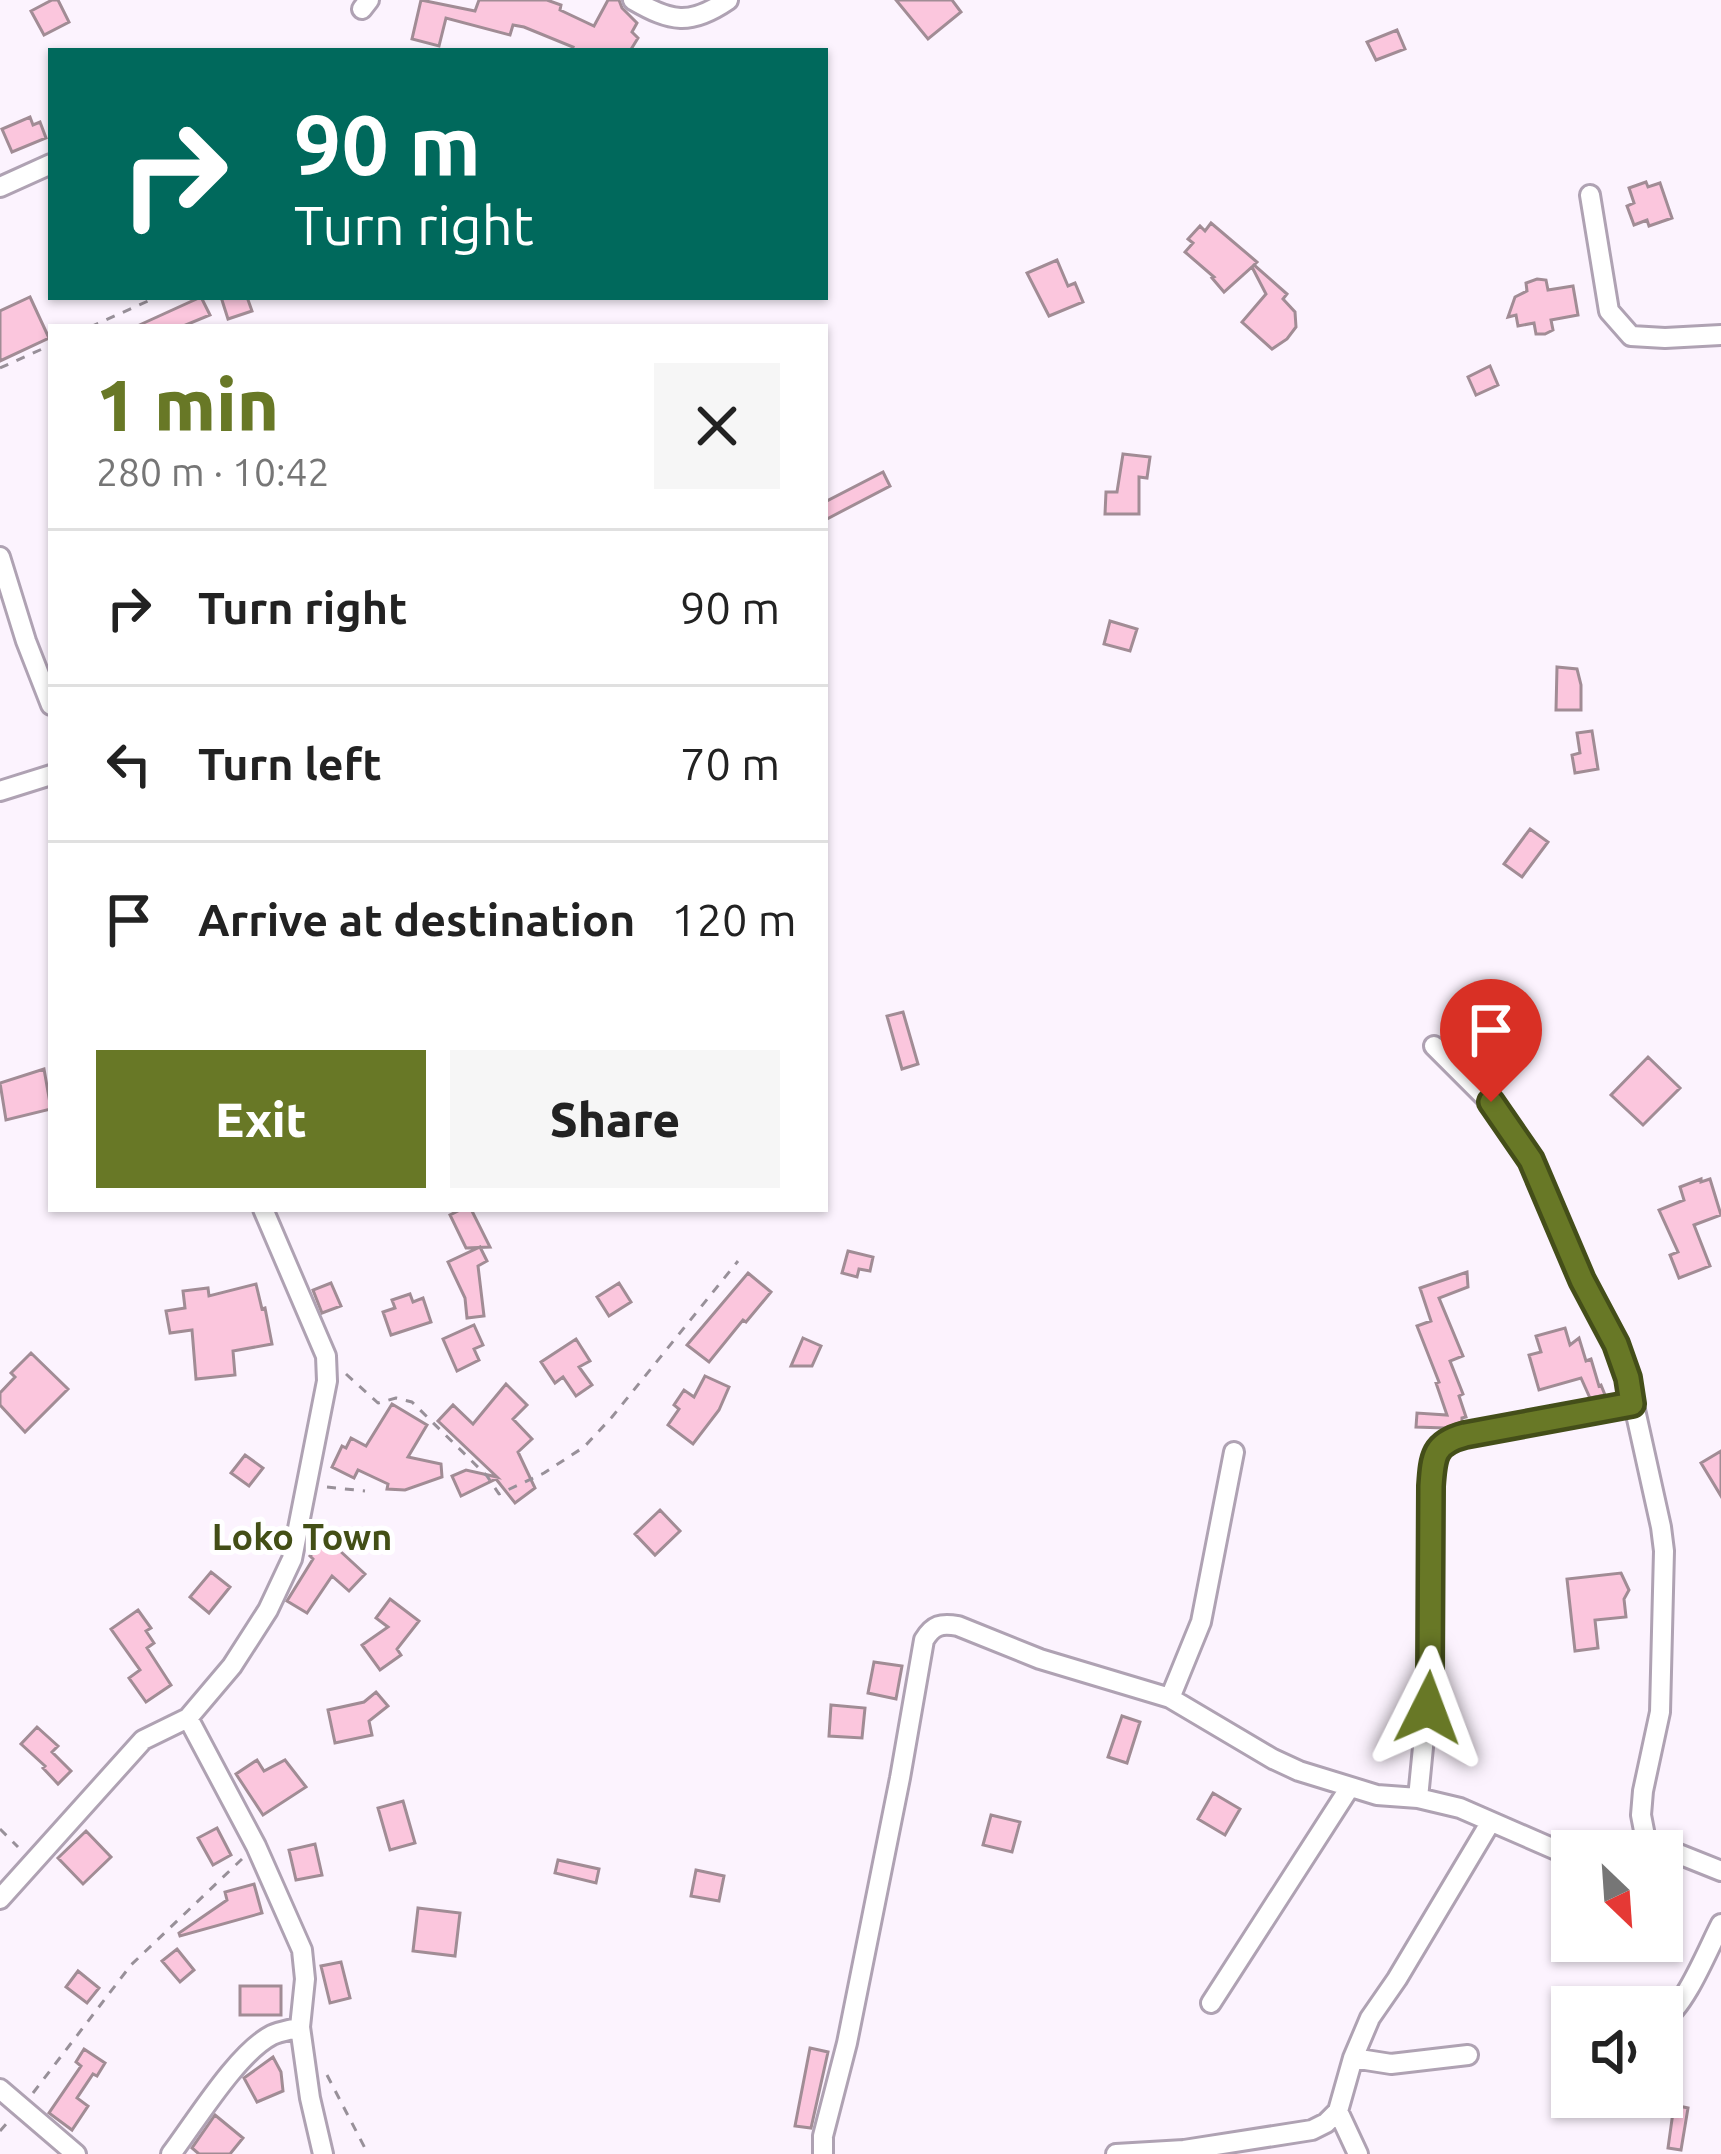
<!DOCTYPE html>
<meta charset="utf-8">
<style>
:root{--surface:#fff;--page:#f6f6f6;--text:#222;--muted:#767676;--line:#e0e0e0;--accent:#687826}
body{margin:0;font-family:Ubuntu,sans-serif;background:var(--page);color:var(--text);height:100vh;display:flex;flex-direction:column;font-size:45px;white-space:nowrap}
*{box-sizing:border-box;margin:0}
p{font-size:39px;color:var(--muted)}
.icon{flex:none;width:66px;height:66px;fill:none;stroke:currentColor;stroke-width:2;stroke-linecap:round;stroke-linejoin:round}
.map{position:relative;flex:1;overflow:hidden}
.side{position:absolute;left:48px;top:324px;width:780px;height:888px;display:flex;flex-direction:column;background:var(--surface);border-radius:0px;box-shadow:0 3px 9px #0004}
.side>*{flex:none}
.guide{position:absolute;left:48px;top:48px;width:780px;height:252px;border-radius:0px;box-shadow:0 3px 9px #0004;background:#00695c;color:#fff;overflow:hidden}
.needle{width:78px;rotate:155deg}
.buttons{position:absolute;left:1551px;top:1830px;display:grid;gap:24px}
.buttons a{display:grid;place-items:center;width:132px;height:132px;border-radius:0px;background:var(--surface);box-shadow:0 3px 9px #0004;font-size:60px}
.pin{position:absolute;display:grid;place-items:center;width:102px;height:102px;color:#fff;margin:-123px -51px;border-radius:50% 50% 50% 0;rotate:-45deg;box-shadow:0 0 12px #0007}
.pin .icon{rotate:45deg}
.me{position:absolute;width:132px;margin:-66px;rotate:3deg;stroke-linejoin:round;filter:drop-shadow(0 0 9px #0008)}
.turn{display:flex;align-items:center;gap:42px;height:252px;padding:0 48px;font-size:54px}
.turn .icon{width:156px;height:156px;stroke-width:2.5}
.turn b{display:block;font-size:84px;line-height:102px}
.round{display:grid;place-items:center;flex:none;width:126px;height:126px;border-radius:0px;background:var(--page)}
.headline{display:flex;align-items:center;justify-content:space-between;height:204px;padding:0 48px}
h1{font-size:72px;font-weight:800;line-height:90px;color:var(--accent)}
.cta{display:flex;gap:24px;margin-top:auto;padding:24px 48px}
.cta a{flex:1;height:138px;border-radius:0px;background:var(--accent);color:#fff;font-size:48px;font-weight:800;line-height:138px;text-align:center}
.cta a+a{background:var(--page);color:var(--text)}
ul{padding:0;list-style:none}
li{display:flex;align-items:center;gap:36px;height:156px;padding:0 48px;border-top:3px solid var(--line)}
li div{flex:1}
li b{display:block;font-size:45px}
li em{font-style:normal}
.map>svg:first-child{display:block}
</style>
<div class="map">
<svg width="1721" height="2154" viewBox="0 0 1721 2154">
<rect width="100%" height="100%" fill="#fcf3fe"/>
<path fill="#fbc6dd" stroke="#a18c95" stroke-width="3" d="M52 0H58L69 22 44 35 31 11Z
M421 0 475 11 479 0H547L561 5 560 10 594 26 608 0H619L622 8 637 23 632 32 638 38 630 51H571L573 47 524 27 513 25 510 35 446 18 439 46 412 39Z
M896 0H952L961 12 928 39Z
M1397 30 1405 49 1376 60 1367 42Z
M30 117 33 125 40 122 46 138 12 152 2 129Z
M1646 182 1648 187 1660 183 1672 218 1649 226 1647 220 1634 225 1627 206 1634 203 1629 188Z
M1211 223 1257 262 1254 265 1287 294 1283 299 1295 312 1296 327 1287 339 1272 349 1242 322 1266 294 1252 267 1224 292 1212 278 1214 277 1185 252 1193 243 1188 239 1200 226 1205 231Z
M1057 260 1068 286 1075 283 1083 302 1049 316 1027 273Z
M1537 279 1546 280 1548 290 1573 286 1578 315 1551 320 1553 330 1545 334H1536L1534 323 1518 326 1516 315 1508 317 1515 297 1527 291 1526 283Z
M30 297 49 338 0 361V311Z
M201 297 210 315 181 327H135Z
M221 297H247L252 311 228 319Z
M1490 366 1498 385 1476 395 1468 377Z
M1123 454 1150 457 1147 478 1139 477V514H1105L1106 492H1117Z
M883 472 890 486 825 520V502Z
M1110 621 1137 629 1130 651 1104 644Z
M1557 667 1577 669 1581 685V710H1556Z
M1592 731 1598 769 1575 773 1572 755 1580 753 1577 733Z
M1530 829 1548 842 1522 877 1504 864Z
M903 1012 918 1064 902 1069 887 1016Z
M1648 1057 1680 1088 1643 1125 1611 1095Z
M44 1069 51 1109 6 1120 0 1083Z
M1701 1179V1182L1710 1179 1721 1215 1694 1225 1710 1266 1679 1278 1670 1255 1678 1252 1659 1210 1684 1200 1680 1187Z
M462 1209H471L490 1247 466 1248 450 1215Z
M480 1247 487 1261 478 1266 484 1316 467 1318 465 1298 448 1262Z
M848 1251 873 1257 870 1271 859 1269 857 1277 842 1273Z
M1467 1272 1468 1287 1439 1298 1463 1356 1450 1361 1463 1394 1459 1396 1466 1417 1462 1418V1422L1445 1428 1416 1427 1417 1413 1447 1415 1436 1383 1439 1382 1417 1326 1431 1321 1420 1288Z
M748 1273 771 1292 746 1322 743 1320 709 1362 687 1345Z
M331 1283 341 1306 322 1313 313 1290Z
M619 1283 631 1302 609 1316 597 1297Z
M256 1284 262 1309 265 1308 272 1344 233 1351 235 1375 196 1379 192 1330 170 1333 166 1311 185 1308 183 1291 208 1288 209 1296Z
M410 1294 413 1302 423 1298 431 1322 391 1335 383 1312 395 1308 392 1300Z
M474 1325 483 1345 474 1349 479 1360 457 1371 443 1339Z
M1565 1328 1570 1345 1579 1338 1586 1361 1591 1359 1599 1386 1601 1385 1605 1395 1590 1398 1581 1378 1539 1390 1529 1355 1541 1352 1536 1336Z
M803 1338 821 1346 812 1366H791Z
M576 1339 590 1361 579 1367 592 1385 576 1396 563 1377 555 1383 541 1362Z
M31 1353 68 1389 25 1432 0 1405V1393L15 1377 11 1373Z
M705 1376 729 1387 719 1410 693 1444 668 1425 679 1409 674 1405 684 1390 694 1397Z
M506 1384 527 1405 513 1419 532 1439 518 1452 535 1488 515 1503 496 1479 461 1496 452 1476 466 1470 497 1477 438 1421 453 1405 473 1424Z
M392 1404 427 1425 408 1457 441 1464 442 1477 405 1490 387 1489 388 1484 358 1470 354 1478 332 1467 342 1446 346 1448 351 1438 366 1446Z
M1721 1451V1496L1701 1463Z
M245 1455 263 1468 249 1486 231 1473Z
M660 1510 680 1531 655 1555 635 1534Z
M326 1538 365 1574 349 1591 332 1576 307 1613 287 1601 313 1559 310 1556Z
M211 1572 230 1587 209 1613 190 1597Z
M1621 1573 1629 1590 1624 1599 1626 1617 1595 1620 1598 1648 1575 1651 1567 1579Z
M390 1599 419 1621 397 1649 401 1655 380 1670 362 1645 388 1627 376 1618Z
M138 1610 151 1628 146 1631 154 1643 147 1648 171 1685 146 1702 129 1678 140 1670 111 1629Z
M874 1662 902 1666 896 1699 868 1693Z
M376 1692 388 1706 369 1721 372 1735 335 1743 328 1710 364 1702Z
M831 1705 865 1708 862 1738 829 1736Z
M1122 1716 1140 1722 1127 1763 1108 1757Z
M37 1727 58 1746 52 1752 71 1771 58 1784 43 1768 45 1766 21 1744Z
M257 1760 264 1771 285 1760 306 1787 263 1815 236 1774Z
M1213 1793 1240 1809 1225 1835 1198 1819Z
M403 1801 415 1843 390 1850 378 1808Z
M991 1815 1020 1822 1012 1852 983 1845Z
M217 1828 231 1855 213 1865 198 1838Z
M86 1831 111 1857 83 1884 58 1858Z
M315 1844 322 1875 296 1880 289 1850Z
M558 1860 599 1869 596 1883 555 1873Z
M696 1870 724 1876 719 1901 691 1896Z
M254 1884 262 1913 180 1936 179 1933 227 1900 225 1892Z
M418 1908 460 1913 455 1956 413 1951Z
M177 1949 194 1970 180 1982 162 1961Z
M341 1962 350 1998 330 2003 321 1966Z
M78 1971 99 1988 87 2003 66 1987Z
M240 1986H281V2015H240Z
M810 2048 828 2052 811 2128 795 2126Z
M84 2049 105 2063 97 2076 93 2074 77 2098 88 2106 72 2130 49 2113 81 2066 76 2062Z
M273 2057 281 2072 283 2091 257 2102 244 2078Z
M1674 2105 1688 2108 1681 2150 1668 2148Z
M215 2115 243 2138 230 2154H199L192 2148Z"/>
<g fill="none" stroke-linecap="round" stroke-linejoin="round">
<g stroke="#afa2b3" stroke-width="24">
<path id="street" d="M633 0C671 22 690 26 728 0
M362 9 369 0
M0 187 51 164
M1590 195 1609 311 1631 336 1665 338 1721 335
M0 557 26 641 51 705
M0 791 51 775
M1434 1046 1491 1103 1531 1160 1582 1281 1616 1344 1628 1378 1661 1527 1664 1551 1660 1712 1643 1791 1641 1815 1646 1841 1721 1871
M1170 1698 1201 1622 1234 1452
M188 1718 256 1846 302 1950 305 1979 300 2027 310 2098 323 2154
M1418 1798 1430 1676 1431 1486C1433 1456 1434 1444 1465 1435L1632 1404
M1602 1851 1646 1841
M0 1899 143 1740 188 1718 232 1666 268 1610 292 1559 327 1381 326 1356 263 1209
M1211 2003 1350 1787
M1662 2021C1686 2005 1707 1951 1721 1924
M1353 2058 1391 2064 1468 2055
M0 2089 76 2154
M1338 2111 1358 2154
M171 2154C196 2121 237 2053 272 2035 281 2031 291 2030 300 2027
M823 2154V2136L847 2043 900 1778 924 1640C933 1625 941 1623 958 1626L1040 1659 1170 1698 1273 1759 1299 1771 1377 1795 1418 1798 1460 1808 1561 1852H1572
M1116 2154 1184 2150 1312 2130 1326 2123 1338 2111 1353 2058 1370 2018 1397 1979 1490 1823"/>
</g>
<path stroke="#989099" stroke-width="3" stroke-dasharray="9 9" stroke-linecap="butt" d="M90 327 157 297
M0 368 51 345
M346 1374 378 1403 396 1398 412 1402 487 1476 499 1494 544 1473 584 1447 612 1417 738 1261
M327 1487 365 1491
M0 1829 18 1847
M327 2075 368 2154
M33 2093 131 1965 242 1859
M0 2131 7 2123"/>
<use href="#street" stroke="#fff" stroke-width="18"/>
</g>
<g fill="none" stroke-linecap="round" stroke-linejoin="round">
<g stroke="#444e19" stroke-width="30">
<path id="route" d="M1428 1708 1430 1676 1431 1486C1433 1456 1434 1443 1465 1435L1632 1404 1628 1378 1616 1344 1582 1280 1531 1160 1491 1102"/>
</g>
<use href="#route" stroke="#687826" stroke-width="21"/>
</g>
<g text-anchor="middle" stroke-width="10" stroke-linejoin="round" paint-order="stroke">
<g font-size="36" font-weight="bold" fill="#434f16" stroke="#fff">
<text x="302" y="1550">Loko Town</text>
</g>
</g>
</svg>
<div class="buttons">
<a><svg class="needle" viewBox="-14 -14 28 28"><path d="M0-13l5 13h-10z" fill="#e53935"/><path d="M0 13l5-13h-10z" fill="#767676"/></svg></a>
<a><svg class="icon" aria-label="sound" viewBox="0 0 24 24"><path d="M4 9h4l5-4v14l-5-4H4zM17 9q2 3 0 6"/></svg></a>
</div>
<div class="pin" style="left:1491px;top:1102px;background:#d93025"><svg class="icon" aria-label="arrive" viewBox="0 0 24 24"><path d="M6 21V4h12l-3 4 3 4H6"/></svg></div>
<svg class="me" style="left:1428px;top:1708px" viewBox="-20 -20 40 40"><path d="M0-17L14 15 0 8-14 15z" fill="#687826" stroke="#fff" stroke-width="4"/></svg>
<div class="guide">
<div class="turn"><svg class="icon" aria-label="right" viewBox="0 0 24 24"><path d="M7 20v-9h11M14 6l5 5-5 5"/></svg><div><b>90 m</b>Turn right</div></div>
</div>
<section class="side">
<div class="headline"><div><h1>1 min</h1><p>280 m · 10:42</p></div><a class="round"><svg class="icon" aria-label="close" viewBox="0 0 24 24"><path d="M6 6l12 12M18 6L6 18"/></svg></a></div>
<ul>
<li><svg class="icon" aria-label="right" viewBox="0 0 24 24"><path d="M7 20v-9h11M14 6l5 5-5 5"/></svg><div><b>Turn right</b></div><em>90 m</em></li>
<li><svg class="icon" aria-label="left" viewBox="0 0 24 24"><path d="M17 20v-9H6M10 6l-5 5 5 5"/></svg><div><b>Turn left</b></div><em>70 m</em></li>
<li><svg class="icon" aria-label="arrive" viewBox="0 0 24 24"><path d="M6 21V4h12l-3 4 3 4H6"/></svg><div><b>Arrive at destination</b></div><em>120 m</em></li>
</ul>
<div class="cta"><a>Exit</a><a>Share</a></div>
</section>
</div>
